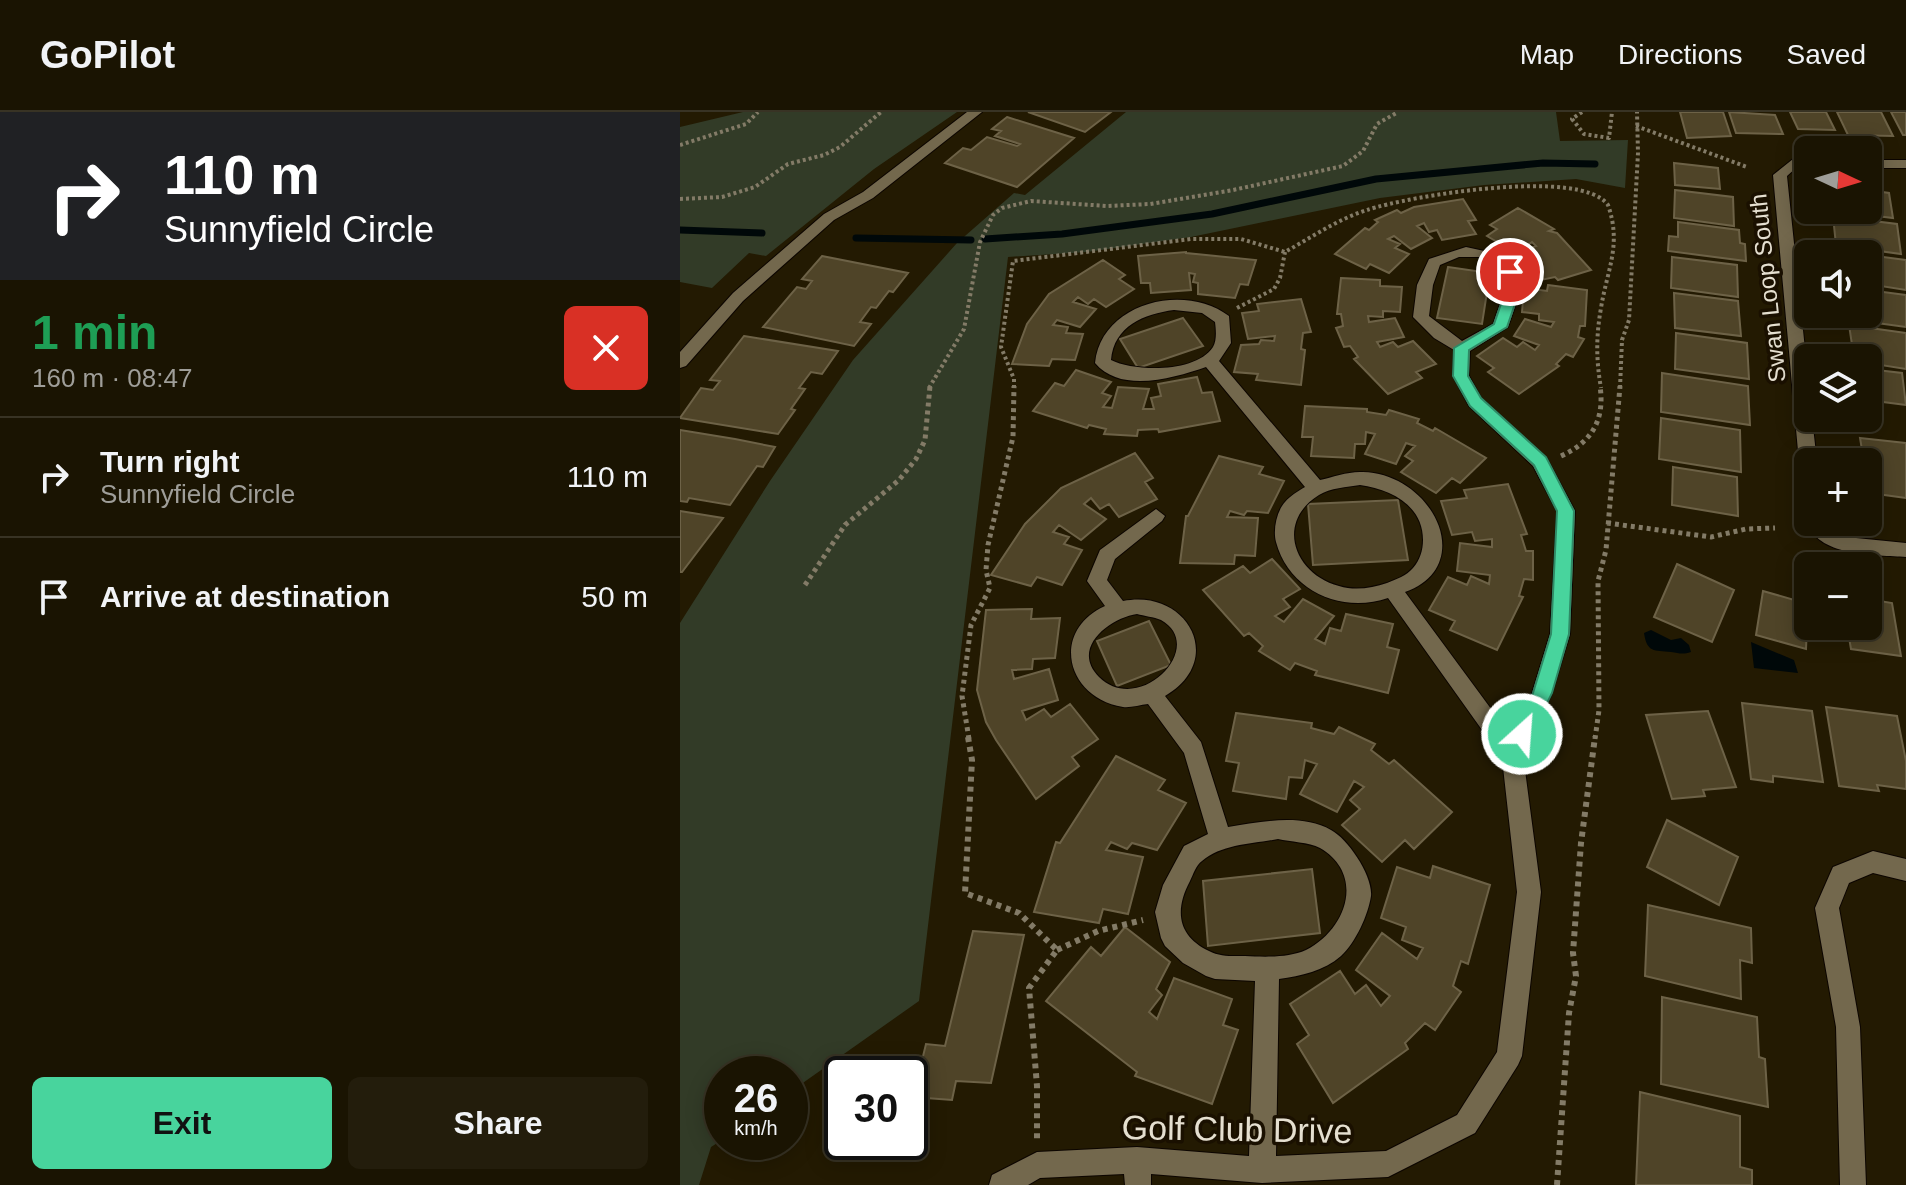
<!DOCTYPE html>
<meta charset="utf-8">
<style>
:root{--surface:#1a1402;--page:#231d0c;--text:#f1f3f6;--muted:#9f9e99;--line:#383324;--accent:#48d49d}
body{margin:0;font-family:Arial,sans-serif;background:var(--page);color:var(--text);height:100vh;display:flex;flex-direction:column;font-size:30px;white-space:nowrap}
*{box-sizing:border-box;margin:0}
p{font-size:26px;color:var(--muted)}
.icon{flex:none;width:44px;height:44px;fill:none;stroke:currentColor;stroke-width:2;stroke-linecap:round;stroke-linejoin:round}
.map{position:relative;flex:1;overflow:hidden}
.sheet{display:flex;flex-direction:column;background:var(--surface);width:680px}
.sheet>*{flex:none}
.guide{background:#202124;color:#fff;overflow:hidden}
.needle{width:52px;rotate:94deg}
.tools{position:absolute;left:1114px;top:24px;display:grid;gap:16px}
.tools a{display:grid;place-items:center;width:88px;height:88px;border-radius:12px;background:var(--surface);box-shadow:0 4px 20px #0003,0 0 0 2px var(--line);font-size:40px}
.speed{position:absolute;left:24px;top:944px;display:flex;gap:16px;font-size:40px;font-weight:700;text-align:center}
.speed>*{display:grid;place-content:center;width:104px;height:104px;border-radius:50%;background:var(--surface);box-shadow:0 4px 20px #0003,0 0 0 2px var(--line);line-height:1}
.speed small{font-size:20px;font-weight:400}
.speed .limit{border:4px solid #111;border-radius:12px;background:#fff;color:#111}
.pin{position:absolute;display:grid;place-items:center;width:68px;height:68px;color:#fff;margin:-34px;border:4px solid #fff;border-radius:50%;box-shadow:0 2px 8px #0007}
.me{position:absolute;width:88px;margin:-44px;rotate:26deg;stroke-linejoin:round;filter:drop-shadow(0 0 6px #0008)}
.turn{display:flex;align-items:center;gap:28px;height:168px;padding:0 32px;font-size:36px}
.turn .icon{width:104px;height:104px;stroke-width:2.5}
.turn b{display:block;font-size:56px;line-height:68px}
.round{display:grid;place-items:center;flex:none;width:84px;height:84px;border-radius:12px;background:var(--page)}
.head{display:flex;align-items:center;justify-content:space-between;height:136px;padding:0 32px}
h1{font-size:48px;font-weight:800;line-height:60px;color:#1e9e55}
.cta{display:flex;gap:16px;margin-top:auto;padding:16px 32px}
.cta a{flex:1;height:92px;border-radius:12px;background:var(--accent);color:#111;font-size:32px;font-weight:800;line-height:92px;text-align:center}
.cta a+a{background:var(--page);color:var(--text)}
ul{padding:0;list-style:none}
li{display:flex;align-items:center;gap:24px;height:120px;padding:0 32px;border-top:2px solid var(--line)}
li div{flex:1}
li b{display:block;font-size:30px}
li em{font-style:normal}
header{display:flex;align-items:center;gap:48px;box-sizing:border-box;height:112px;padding:0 40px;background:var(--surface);border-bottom:2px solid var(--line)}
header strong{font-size:38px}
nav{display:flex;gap:44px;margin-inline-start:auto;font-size:28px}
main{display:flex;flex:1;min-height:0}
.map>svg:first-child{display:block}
</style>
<header>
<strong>GoPilot</strong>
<nav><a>Map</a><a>Directions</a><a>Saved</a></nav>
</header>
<main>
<section class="sheet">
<div class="guide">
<div class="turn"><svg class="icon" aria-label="right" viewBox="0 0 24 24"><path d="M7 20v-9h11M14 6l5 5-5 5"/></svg><div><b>110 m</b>Sunnyfield Circle</div></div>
</div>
<div class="head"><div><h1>1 min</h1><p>160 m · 08:47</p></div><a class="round" style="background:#d93025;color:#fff"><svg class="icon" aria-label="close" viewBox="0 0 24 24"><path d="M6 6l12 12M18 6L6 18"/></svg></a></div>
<ul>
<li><svg class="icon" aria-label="right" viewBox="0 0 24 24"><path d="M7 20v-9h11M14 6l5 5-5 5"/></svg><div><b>Turn right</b><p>Sunnyfield Circle</p></div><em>110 m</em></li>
<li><svg class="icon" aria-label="arrive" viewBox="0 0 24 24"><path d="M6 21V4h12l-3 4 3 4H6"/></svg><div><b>Arrive at destination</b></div><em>50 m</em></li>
</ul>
<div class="cta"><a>Exit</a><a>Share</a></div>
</section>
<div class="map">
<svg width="1226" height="1073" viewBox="0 0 1226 1073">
<rect width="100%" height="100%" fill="#231a02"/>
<path fill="#323b27" d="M63 0H277L194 57 86 144 69 141 32 176 0 170V15Z
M446 0H876L880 29 948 28 945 76 896 67 804 73 700 86 511 125 407 140 328 145 239 889 110 980V962H42V1028L31 1035 19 1073H0V511L90 369 173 248 277 131 334 81 345 83Z"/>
<path fill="#000809" d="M971 518 991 528 1001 526 1009 533 1011 540C1002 543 999 541 991 540 974 538 967 541 964 521Z
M1071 530 1114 548 1118 561 1074 556Z"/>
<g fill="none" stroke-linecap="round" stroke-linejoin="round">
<path stroke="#000809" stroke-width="7" d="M0 118 82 121
M176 126 291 128
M305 127 382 122 532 102 696 67 863 51 915 52"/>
</g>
<path fill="#4f4428" stroke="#6d6247" stroke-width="2" d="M348 0H431L405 20Z
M1000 0H1043L1051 24 1007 26Z
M1049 0 1095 3 1103 22 1056 21Z
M1110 0H1146L1155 18 1118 17Z
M1157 0H1201L1213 24 1168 23Z
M1211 0H1226V23H1223Z
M327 5 394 26 337 75 265 51 283 36 291 38 307 25 337 34 340 32 315 24 321 19 312 17Z
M994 51 1038 56 1040 77 995 73Z
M995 78 1053 85 1054 114 994 106Z
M1188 78 1209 81 1213 106 1149 98H1188Z
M783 87 796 108 788 109 796 122 762 128 757 118 749 120 744 111 737 114 752 126 731 137 714 124 708 127 720 132 715 136 729 142 709 161 690 152 686 157 655 142 685 116 689 118 698 110 695 108 717 98 721 101 734 95Z
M838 96 874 117 869 119 877 121 911 158 878 168 875 165 856 169 836 147 848 141 846 137 856 134 852 130 836 141 807 124 817 117 810 113Z
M1153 104 1217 112 1221 142 1156 133Z
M998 110 1059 118 1060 131 1065 132 1066 149 988 139 989 124 998 125Z
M506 140V141L576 148 568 173 560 172 555 186 518 182V171L513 170 515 162 509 161 511 178 471 181 470 171H461L458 144Z
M1188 143 1226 148V178L1188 172Z
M142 144 228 161 213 180 209 179 196 196 191 195 180 210 191 212 174 234 83 215 117 175 126 177 132 169 122 167Z
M992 145 1057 153 1058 185 991 176Z
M423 148 445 163 439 167 454 177 426 195 414 187 408 192 398 185 393 190 416 197 400 215 377 208 373 213 388 215 386 221 403 222 395 248 372 247 369 254 332 252 347 212 369 182Z
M768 155 810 161 802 212 757 206Z
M661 166 700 168V174L722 175 720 200 703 199V205L688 204 689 210 715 206 724 225 697 230 700 235 713 230 718 235 733 229 756 252 736 260 742 266 708 282 674 247 678 245 670 234 664 235 656 216 663 214 661 202H657Z
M868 173 907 178 905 214H900L898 225 904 227 893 245 886 242 876 252 879 254 839 282 808 260 814 256 797 244 823 226 837 235 843 230 855 238 859 233 834 224 845 207 871 215 874 210 859 208V202L842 200 844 176 867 179Z
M1188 178 1226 183V215L1168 207 1167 202H1188Z
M994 181 1058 189 1061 224 995 216Z
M621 187 631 220 623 221 621 237 625 238 621 273 576 268 578 262 554 260 561 233 579 232 581 228 594 229 595 224 568 227 562 201 579 199 577 192Z
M503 206 523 234 458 256 440 227Z
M1169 213 1226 221V257L1188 251V246H1174Z
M996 221 1067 231 1069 267 995 257Z
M64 224 158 239 142 262 131 260 119 276 125 277 111 297 115 298 98 322 0 306 21 276 33 278 40 269 30 268Z
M1188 257 1222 261 1226 293 1188 288Z
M396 258 431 270 422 281 431 284 423 295 432 296 438 275 469 277 463 297H474L471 286 481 284 478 272 517 265 522 281 532 280 540 309 479 320 478 317 458 318 457 324 424 322 426 317 409 313 407 316 353 299 375 271 384 274Z
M982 261 1068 274 1070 313 981 300Z
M625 294 687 297V300L706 303 709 298 739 307 737 311 753 319 755 316 806 346 780 371 772 366 756 381 721 360 733 349 725 344 735 334 726 331 716 352 685 342 695 322 686 320 685 332H675L674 346 631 344 633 325H622Z
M981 306 1060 318 1061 360 979 347Z
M0 318 55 327 95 335 83 355 77 354 50 393 9 386 7 390 0 389Z
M1180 326 1226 331V386L1190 381 1188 350H1184Z
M455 341 473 366 465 370 477 387 439 405 429 392 420 397 411 386 404 392 426 407 401 428 379 413 373 420 389 425 384 432 402 438 382 473 357 465 351 474 311 463 345 412 381 376Z
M539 344 583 355 579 362 604 369 588 401 567 399 564 403 550 399 547 405 578 406 575 444 555 443 554 452 500 451 506 404H508Z
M993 355 1057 365 1058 404 992 393Z
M828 372 847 422 841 423 846 439H853V468L844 467 839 484 843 485 817 538 770 518 775 509 749 498 768 465 787 473 791 464 809 472 810 463 777 459 780 431 812 435V427L795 429 792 420 772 423 761 389 787 386 784 378Z
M718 388 728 448 633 453 628 392Z
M0 399 43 406 2 460H0Z
M592 447 620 477 603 487 610 495 595 504 604 510 623 487 654 504 635 527 645 532 650 516 661 519 666 502 713 512 707 535 719 538 708 581 635 563 637 559 615 551 610 558 579 539 583 534 569 521 564 524 523 478 563 454 570 461Z
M997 452 1054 478 1032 530 974 505Z
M1083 479 1128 492 1126 537 1076 523Z
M1188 487 1212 491 1221 544 1171 537 1167 514H1188Z
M352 497 351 507 380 506 375 546 353 547 352 557 332 558 334 567 369 557 378 588 342 599 346 608 364 597 371 605 390 592 418 627 392 645 399 654 356 687 316 628 306 610 297 578 306 498Z
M469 509 491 553 437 574 417 529Z
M1062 591 1132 599 1143 670 1093 664V670L1071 667Z
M1146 595 1217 604 1226 649V677L1197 673 1199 679 1159 674Z
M1028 599 1056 675 1023 678 1025 684 992 687 966 603Z
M556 601 632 611 631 616 654 622 659 615 695 632 691 638 709 652 714 648 772 700 734 737 725 728 702 750 662 713 680 697 670 688 684 675 674 669 657 700 620 682 637 652 625 648 622 666 609 665 606 687 553 679 559 651 546 649Z
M436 644 485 668 478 678 506 691 477 738 452 731 447 737 431 730 426 738 463 745 448 802 423 797 419 811 354 800 376 730 380 731Z
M987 708 1058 745 1039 793 967 755Z
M753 754 810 773 788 852 781 849 773 874 781 880 755 918 745 911 725 931 728 937 653 991 617 932 629 923 610 892 660 859 675 882 686 873 701 894 710 884 676 858 702 821 737 847 743 836 722 828 726 815 701 806 717 755 750 766Z
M632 757 640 821 528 834 523 769Z
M968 793 1071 816 1072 851 1060 848 1061 887 965 864Z
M445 815 490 850 476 877 482 883 469 900 477 907 494 866 552 887 543 913 558 918 532 992 455 964 457 960 366 889 411 835 421 844Z
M293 819 344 823 311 971 276 969 272 988 233 985 246 932 265 934Z
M982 885 1077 905 1079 945 1085 947 1088 995 981 972Z
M960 980 1060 1004V1055L1072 1058V1073H956Z"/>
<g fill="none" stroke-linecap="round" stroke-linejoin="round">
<g stroke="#0c0500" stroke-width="2">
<path id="street" d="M287 0H302L193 86 154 108 63 189 6 254 0 256V240L53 181 144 102 183 80Z
M1113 47H1128V55H1117L1107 64 1128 266V306H1132L1137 350H1128V356L1119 350 1093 63Z
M1188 48H1226V56H1188Z
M786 135 818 142 838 160V186L828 215 790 239 789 264 801 286 866 345 895 399 890 522 872 581 843 643 861 780 842 944 838 953 795 1021 708 1065 582 1071 471 1062V1073H445L444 1062 360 1066 348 1073H309L312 1063 357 1040 457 1035 569 1044 575 869 535 867 526 864 503 851 485 834 481 826 475 800 483 773 504 734 528 722 504 641 468 592C460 593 450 596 443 595 386 586 370 519 425 494L407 469 420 438 476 397 485 404 482 409 435 447 427 468 443 489C507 476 547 548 485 584L521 630 548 715C580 710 621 701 651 718 668 727 693 764 691 784 688 803 676 830 661 844 644 859 621 864 599 867L596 1044 706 1039 777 1003 817 940 837 780 822 646 708 486C662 502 609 479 596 430 593 419 596 400 605 390 610 384 618 379 625 375L526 255C494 266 441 282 415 251 421 191 504 170 549 204L551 231 539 249 640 368C653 365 669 359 683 360 753 362 798 454 725 480L831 624 852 581 870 522 877 399 853 354 789 294 773 264 774 238 754 226 733 205 737 173 749 147ZM779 145H800L822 161V186L813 212 782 229 749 204 753 173 760 153ZM494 198 522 201 535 210C536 218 537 228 533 235 516 261 455 260 431 248 434 214 464 202 494 198ZM680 373C710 377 743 393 743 428 743 438 740 448 733 456 726 464 717 467 707 471 692 476 675 479 659 474 614 462 595 410 639 383 650 376 667 375 680 373ZM457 502C464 504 474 505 481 508 528 534 460 605 419 565 390 536 430 506 457 502ZM598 727C610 730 629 730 640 736 686 763 666 818 626 838 608 846 584 845 565 844 553 844 540 845 529 839 498 824 494 799 510 769 513 763 516 753 522 749 542 732 573 732 598 727Z
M1128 368V399L1119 392V375Z
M1128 408 1146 410 1158 421 1176 426 1226 431V445C1198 443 1133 445 1128 408Z
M1193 739 1226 747V769L1193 761 1169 771 1159 796 1180 915 1186 1073H1160L1156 915 1135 796 1153 755Z"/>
</g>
<path stroke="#837b67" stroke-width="4" stroke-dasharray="3 3" stroke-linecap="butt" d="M902 0 892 7 904 22 929 26 932 0
M956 14 1067 55
M0 33 66 12 78 0
M0 87 42 85 75 75 108 52 144 43 160 35 201 0
M557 196 594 177 600 166 605 140
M249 276 284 217 300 130 313 103 322 96 351 89 427 94 470 92 553 78 663 54 683 39 697 12 718 0
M334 276V267L321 235 333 149 511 127H561L605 140C632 125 658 107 687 98 729 84 901 55 928 93 942 133 927 158 921 196 916 224 916 248 921 276
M940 276 942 228 949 208 958 41 957 0"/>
<path stroke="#837b67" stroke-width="5" stroke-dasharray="4 4" stroke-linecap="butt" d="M881 344C912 330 925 308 920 274
M927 411 1031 425 1066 417 1095 416
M125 473 165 413 219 368 236 347 245 328 250 274
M289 627 282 584 291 513 310 476 306 458 308 433 333 325 334 274
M915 627 919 598 918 469 926 438 940 274"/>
<path stroke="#837b67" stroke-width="6" stroke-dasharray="5 5" stroke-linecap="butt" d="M288 625 292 648 285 781 339 801 377 838 349 876 357 974V1028
M377 838 418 819 463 808
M877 1073 889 901 896 864 893 841 901 731 915 625"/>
<use href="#street" fill="#73684d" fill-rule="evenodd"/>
</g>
<path fill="#48d49d" stroke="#2f8a66" stroke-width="2" d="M830 156 837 160V186L827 215 789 238 788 264 801 286 866 345 894 399 889 522 872 581 849 628 842 631 836 628 833 622 853 581 871 522 877 399 854 353 790 294 773 264 774 236 814 212 823 186 824 160Z"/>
<g text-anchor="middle" stroke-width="7" stroke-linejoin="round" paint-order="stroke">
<g font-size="24" fill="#e5dfd0" stroke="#1a1000">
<text transform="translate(1088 176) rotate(-96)" y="8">Swan Loop South</text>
</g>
<g font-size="34" fill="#e5dfd0" stroke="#1a1000">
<text transform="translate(557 1017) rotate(1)" y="12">Golf Club Drive</text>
</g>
</g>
</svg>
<div class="tools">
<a><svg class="needle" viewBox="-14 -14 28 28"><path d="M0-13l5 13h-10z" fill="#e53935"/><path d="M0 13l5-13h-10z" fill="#9f9e99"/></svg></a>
<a><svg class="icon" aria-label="sound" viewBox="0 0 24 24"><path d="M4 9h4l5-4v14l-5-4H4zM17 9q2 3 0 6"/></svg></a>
<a><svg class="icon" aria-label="layers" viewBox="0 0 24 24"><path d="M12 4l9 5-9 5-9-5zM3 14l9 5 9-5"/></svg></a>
<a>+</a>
<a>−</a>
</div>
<div class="speed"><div>26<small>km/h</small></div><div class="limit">30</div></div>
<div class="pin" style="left:830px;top:160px;background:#d93025"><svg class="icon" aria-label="arrive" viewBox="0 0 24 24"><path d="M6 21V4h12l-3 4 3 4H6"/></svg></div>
<svg class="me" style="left:842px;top:622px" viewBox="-20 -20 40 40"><circle r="17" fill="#48d49d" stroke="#fff" stroke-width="3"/><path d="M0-11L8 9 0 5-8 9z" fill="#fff"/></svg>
</div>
</main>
